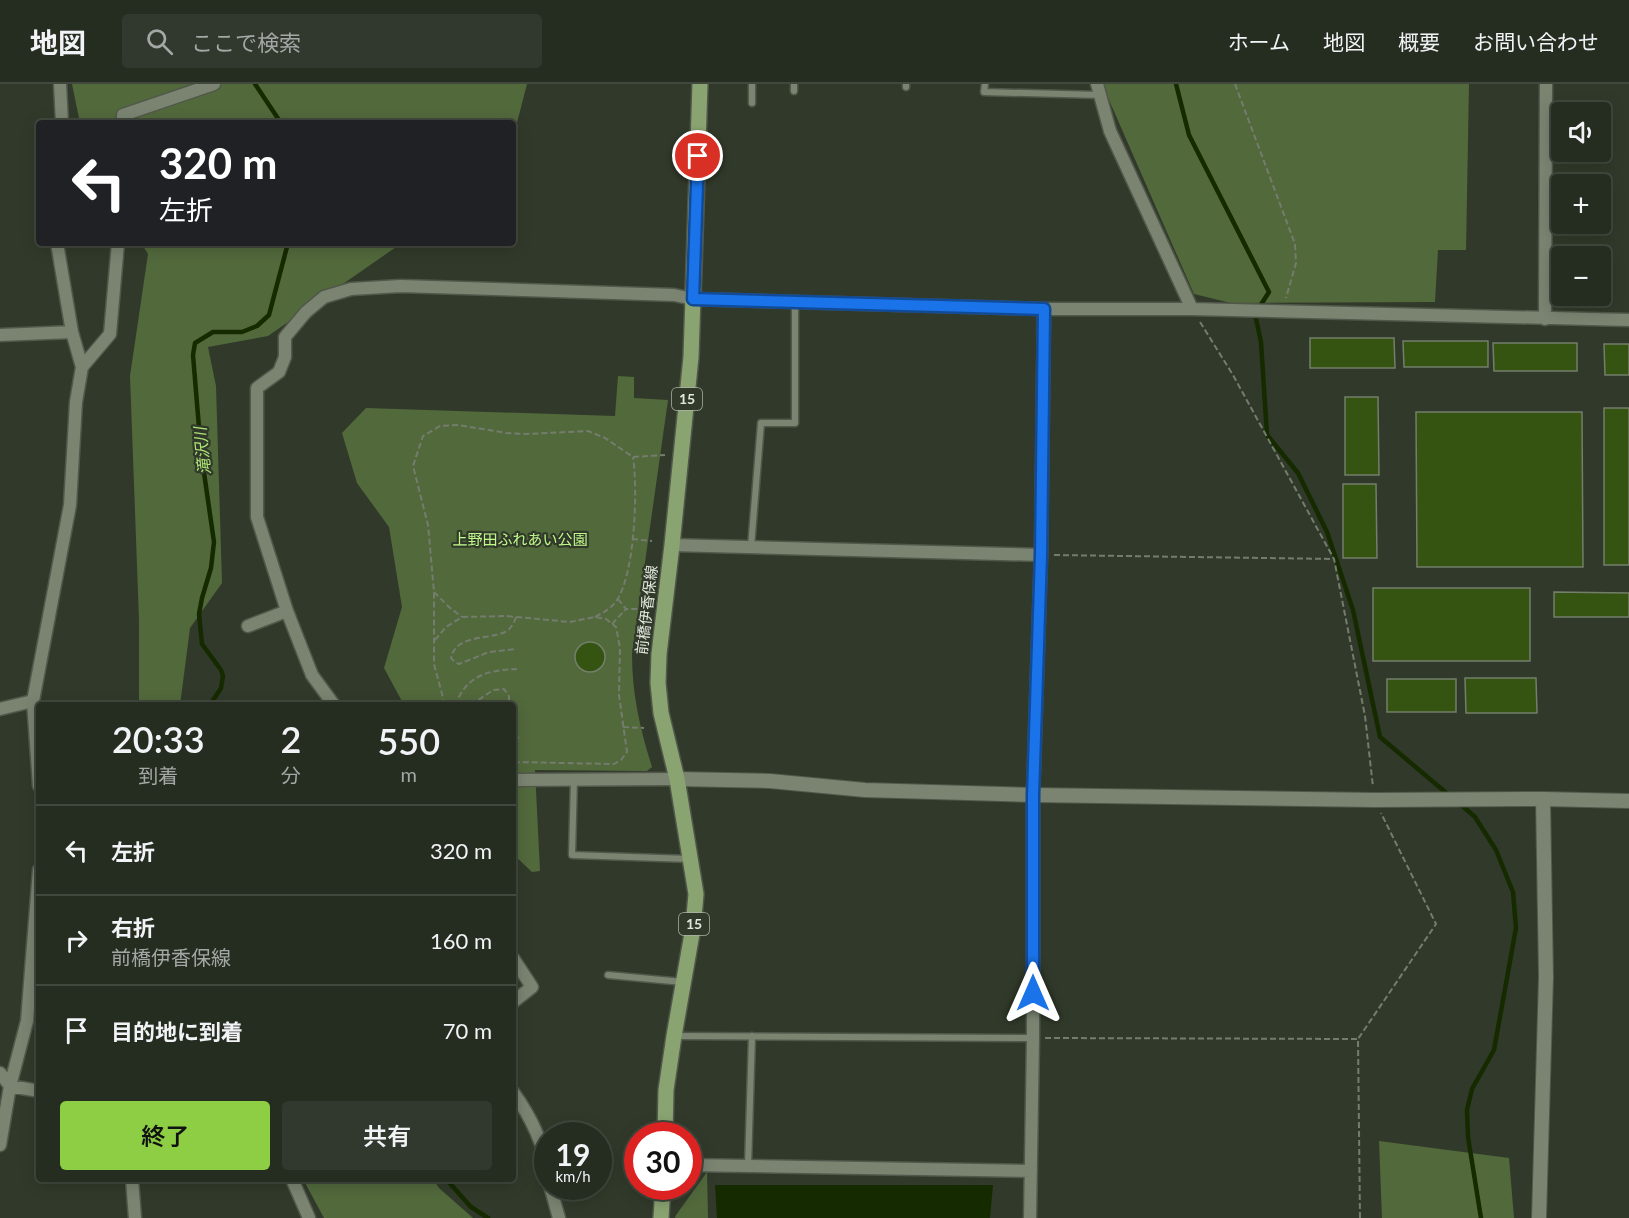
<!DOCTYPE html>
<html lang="ja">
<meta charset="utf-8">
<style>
:root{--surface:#252c20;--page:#31382d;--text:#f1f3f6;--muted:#a3a7a5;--line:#42483e;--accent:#8dce44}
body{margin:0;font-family:Lato,"Noto Sans JP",sans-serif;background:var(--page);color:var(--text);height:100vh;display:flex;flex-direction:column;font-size:22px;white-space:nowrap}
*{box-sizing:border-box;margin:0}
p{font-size:20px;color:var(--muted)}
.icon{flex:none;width:33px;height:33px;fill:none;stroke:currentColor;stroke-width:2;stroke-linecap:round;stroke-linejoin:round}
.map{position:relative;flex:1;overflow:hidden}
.drawer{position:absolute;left:36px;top:618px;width:480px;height:480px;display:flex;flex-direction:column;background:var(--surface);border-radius:6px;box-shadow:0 3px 15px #0003,0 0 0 2px var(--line)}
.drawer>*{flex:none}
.hud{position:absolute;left:36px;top:36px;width:480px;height:126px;border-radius:6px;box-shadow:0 3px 15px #0003,0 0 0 2px var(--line);background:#202124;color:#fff;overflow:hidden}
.controls{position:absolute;left:1551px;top:18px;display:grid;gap:12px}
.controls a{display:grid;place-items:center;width:60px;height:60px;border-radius:6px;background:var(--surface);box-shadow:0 3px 15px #0003,0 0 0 2px var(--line);font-size:30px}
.speed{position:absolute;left:534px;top:1038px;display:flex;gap:12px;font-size:30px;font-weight:700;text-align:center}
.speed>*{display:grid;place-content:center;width:78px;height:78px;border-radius:50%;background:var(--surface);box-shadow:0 3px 15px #0003,0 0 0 2px var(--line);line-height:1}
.speed small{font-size:15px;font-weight:400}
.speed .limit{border:9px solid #d22;background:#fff;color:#111}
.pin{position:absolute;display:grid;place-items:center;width:51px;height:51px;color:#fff;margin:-26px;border:3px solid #fff;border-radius:50%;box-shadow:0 2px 6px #0007}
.me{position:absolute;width:66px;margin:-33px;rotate:0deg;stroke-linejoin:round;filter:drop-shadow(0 0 4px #0008)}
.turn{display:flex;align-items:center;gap:21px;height:126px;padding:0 24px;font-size:27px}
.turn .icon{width:78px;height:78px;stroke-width:2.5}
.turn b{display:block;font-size:42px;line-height:51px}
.eta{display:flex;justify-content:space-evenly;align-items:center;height:102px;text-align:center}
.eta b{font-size:36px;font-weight:600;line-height:42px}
.primary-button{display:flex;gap:12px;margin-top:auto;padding:12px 24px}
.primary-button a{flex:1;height:69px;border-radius:6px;background:var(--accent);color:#111;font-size:24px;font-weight:600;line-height:69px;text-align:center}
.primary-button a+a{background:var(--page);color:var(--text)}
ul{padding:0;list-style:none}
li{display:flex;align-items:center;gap:18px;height:90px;padding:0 24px;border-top:2px solid var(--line)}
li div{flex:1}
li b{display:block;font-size:22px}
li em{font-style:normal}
header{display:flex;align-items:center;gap:36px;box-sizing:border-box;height:84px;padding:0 30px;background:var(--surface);border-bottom:2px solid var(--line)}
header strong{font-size:28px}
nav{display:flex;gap:33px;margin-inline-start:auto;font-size:21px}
.search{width:420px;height:54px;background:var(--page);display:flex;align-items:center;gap:15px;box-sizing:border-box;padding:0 21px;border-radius:6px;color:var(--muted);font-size:22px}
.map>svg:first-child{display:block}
</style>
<header>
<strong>地図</strong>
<div class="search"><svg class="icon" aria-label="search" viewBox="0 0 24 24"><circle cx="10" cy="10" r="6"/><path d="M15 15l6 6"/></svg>ここで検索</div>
<nav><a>ホーム</a><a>地図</a><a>概要</a><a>お問い合わせ</a></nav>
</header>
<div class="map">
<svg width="1629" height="1134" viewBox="0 0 1629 1134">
<rect width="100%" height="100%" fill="#313a2a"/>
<path fill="#52693c" d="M72 0H527L513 54V39H80Z
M1102 0H1469L1466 166H1438L1435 218 1231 219 1194 210Z
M141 159H406L399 161 268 252 208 263 216 302 222 499 190 544 180 621H139V536L130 292 148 170Z
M618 292 634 293V314L668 316 632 570C632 610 640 645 652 683L647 687 535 686 540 787 532 788 513 770V621H404L384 584 402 523 389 443 357 399 342 349 366 324 615 332Z
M1379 1057 1509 1074 1514 1134H1382Z
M707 1088 708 1134H675L676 1131Z
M303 1095H433L439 1104 473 1134H324Z"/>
<path fill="#162a00" d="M715 1101H993L990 1134H717Z"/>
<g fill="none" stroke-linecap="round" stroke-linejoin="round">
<path stroke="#162a00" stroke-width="4.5" d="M255 0 281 39
M1176 0 1189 51 1269 208 1255 230 1261 258 1267 351 1298 389 1327 448 1353 526 1380 653 1450 712
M210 621 221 604 223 592 221 586 202 560 199 530 202 514 211 484 214 458 201 368 193 271 195 259 213 248H242L257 242 269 231 288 159
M1459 719 1475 733 1496 766 1513 808 1516 844 1494 966 1472 1005 1467 1026 1468 1053 1481 1134
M446 1095 471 1123 488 1134"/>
</g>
<path fill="#355412" stroke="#737e6b" stroke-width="1.5" d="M1310 254H1394L1395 284H1310Z
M1403 257H1488V283H1404Z
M1493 259H1577V287H1494Z
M1604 260H1629V291H1605Z
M1345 313H1378L1379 391H1345Z
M1604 324H1629V481H1604Z
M1416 328H1582L1583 483H1417Z
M1343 400H1376L1377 474H1343Z
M1373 504H1530V577H1373Z
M1554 508 1629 509V533H1554Z
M575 573a15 15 0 1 1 30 0a15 15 0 1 1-30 0Z
M1465 594H1536L1537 629H1466Z
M1387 595H1456V628H1387Z"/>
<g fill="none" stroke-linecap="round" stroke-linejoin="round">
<g stroke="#51584b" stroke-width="9">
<path id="service" d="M985 0 984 8 1100 11
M906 3V0
M794 7V0
M752 19V0
M751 463 761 339H795V217
M574 695 572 771 690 775
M608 891 683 898
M674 952 1033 954
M748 1082 752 952"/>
</g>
<g stroke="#51584b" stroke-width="15">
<path id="minor" d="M60 0 62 39
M1097 0 1110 47 1192 225
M123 39V31L214 0
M1545 235 1546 0
M0 251 72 248
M82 283 110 250 118 159
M672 461 1041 471
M248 542 287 527
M334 621 312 591 287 527 257 433V304L279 288 285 273V253L306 228 324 213 351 205 401 202 674 211 693 215 1044 225H1192L1629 236
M0 625 33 617
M513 696 677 695
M39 702 33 617 70 421 76 318 82 283 72 248 57 159
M513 874 532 903 513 918
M0 989 10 1002 39 1007
M513 1008C531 1033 543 1057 548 1087
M0 1061 10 1002 27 937 39 786
M688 1081 1031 1087
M132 1095 135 1134
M292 1095 309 1134
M550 1102 559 1134
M1030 1134 1033 954V711L1041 471 1044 225"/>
</g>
<g stroke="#51584b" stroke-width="16">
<path id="tertiary" d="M677 695 770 697 865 706 1033 711 1375 716 1543 715 1629 717
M1539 1134 1546 893 1543 715"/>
</g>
<g stroke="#51584b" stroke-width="18">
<path id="primary" d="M665 1052 666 1006 674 952 693 844 696 810 677 695 661 629 658 599 659 570 672 461 691 273 700 0
M661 1134 663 1102"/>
</g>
<path stroke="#747c6e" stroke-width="2" stroke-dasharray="6 3" stroke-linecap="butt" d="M1235 0 1295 160 1296 179 1286 214
M1200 238 1233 291 1334 475 1365 632 1373 703
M632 455 652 457
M1054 471 1334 475
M434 508 449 523 462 533
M618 515 626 525H643
M516 533C514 539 511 545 505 548 489 556 456 550 451 574L455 578 459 580 489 568 517 565
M595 533C604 528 611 525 617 516 635 488 638 406 633 373
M612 540 626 525
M435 556 446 543 462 533 506 532 570 538 595 533 606 535 616 543 620 564 619 611 627 668 621 676 614 680 513 678
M445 621 434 580V508L428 441 413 382 423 352 440 342 458 341 507 349 526 350 588 347 605 354 633 373 665 371
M464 621 459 613C471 589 493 586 517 585
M471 621 493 606 504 605 509 612V619L507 621
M623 643 644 644
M513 653 520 654
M1045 954 1358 955
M1360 1134 1358 955 1436 840 1381 729"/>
<use href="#service" stroke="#7a8471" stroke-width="6"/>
<use href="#minor" stroke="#7a8471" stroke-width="12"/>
<use href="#tertiary" stroke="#7a8471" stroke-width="14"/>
<use href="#primary" stroke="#8aa471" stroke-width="15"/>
</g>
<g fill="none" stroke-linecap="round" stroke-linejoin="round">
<g stroke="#114b97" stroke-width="15">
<path id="route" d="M698 72 693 215 1044 225 1041 471 1033 711V909"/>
</g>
<use href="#route" stroke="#1a73e8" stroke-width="10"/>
</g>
<g text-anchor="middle" stroke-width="4.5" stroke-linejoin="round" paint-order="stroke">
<g fill="#313a2a" stroke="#acb3a7" stroke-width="1.5">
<rect x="672" y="304" width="30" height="22" rx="4.5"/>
<rect x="679" y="829" width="30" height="22" rx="4.5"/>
</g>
<g font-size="14" font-weight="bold" fill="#e1e7dd">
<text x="687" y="320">15</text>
<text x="694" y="845">15</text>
</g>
<g font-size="15" fill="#c0f98a" stroke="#313a2a">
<text x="520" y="461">上野田ふれあい公園</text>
</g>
<g font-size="15" fill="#e1e7dd" stroke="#313a2a">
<text transform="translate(647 526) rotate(-83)" y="5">前橋伊香保線</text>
</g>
<g font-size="16" font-style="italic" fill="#ade576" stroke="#313a2a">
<text transform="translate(202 367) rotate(-96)" y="6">滝沢川</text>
</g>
</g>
</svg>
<div class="controls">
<a><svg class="icon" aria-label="sound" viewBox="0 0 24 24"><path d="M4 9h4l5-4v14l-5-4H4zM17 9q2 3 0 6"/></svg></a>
<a>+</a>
<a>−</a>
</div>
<div class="speed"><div>19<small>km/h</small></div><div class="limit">30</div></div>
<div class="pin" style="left:698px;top:72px;background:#d93025"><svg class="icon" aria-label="arrive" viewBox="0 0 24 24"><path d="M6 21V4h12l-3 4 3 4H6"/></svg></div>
<svg class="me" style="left:1033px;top:909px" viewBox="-20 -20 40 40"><path d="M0-17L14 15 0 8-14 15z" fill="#1a73e8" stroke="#fff" stroke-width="4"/></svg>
<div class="hud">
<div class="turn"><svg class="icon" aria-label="left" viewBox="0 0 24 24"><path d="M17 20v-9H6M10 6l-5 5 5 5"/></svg><div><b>320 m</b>左折</div></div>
</div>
<section class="drawer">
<div class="eta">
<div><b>20:33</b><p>到着</p></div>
<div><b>2</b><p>分</p></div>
<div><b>550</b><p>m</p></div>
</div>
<ul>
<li><svg class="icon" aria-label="left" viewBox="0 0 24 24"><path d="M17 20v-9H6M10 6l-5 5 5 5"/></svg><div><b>左折</b></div><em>320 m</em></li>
<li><svg class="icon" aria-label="right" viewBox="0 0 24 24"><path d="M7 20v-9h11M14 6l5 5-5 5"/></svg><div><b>右折</b><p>前橋伊香保線</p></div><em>160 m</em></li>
<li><svg class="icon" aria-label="arrive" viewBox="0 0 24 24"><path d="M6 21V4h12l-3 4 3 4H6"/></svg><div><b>目的地に到着</b></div><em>70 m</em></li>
</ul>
<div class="primary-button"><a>終了</a><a>共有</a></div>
</section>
</div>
